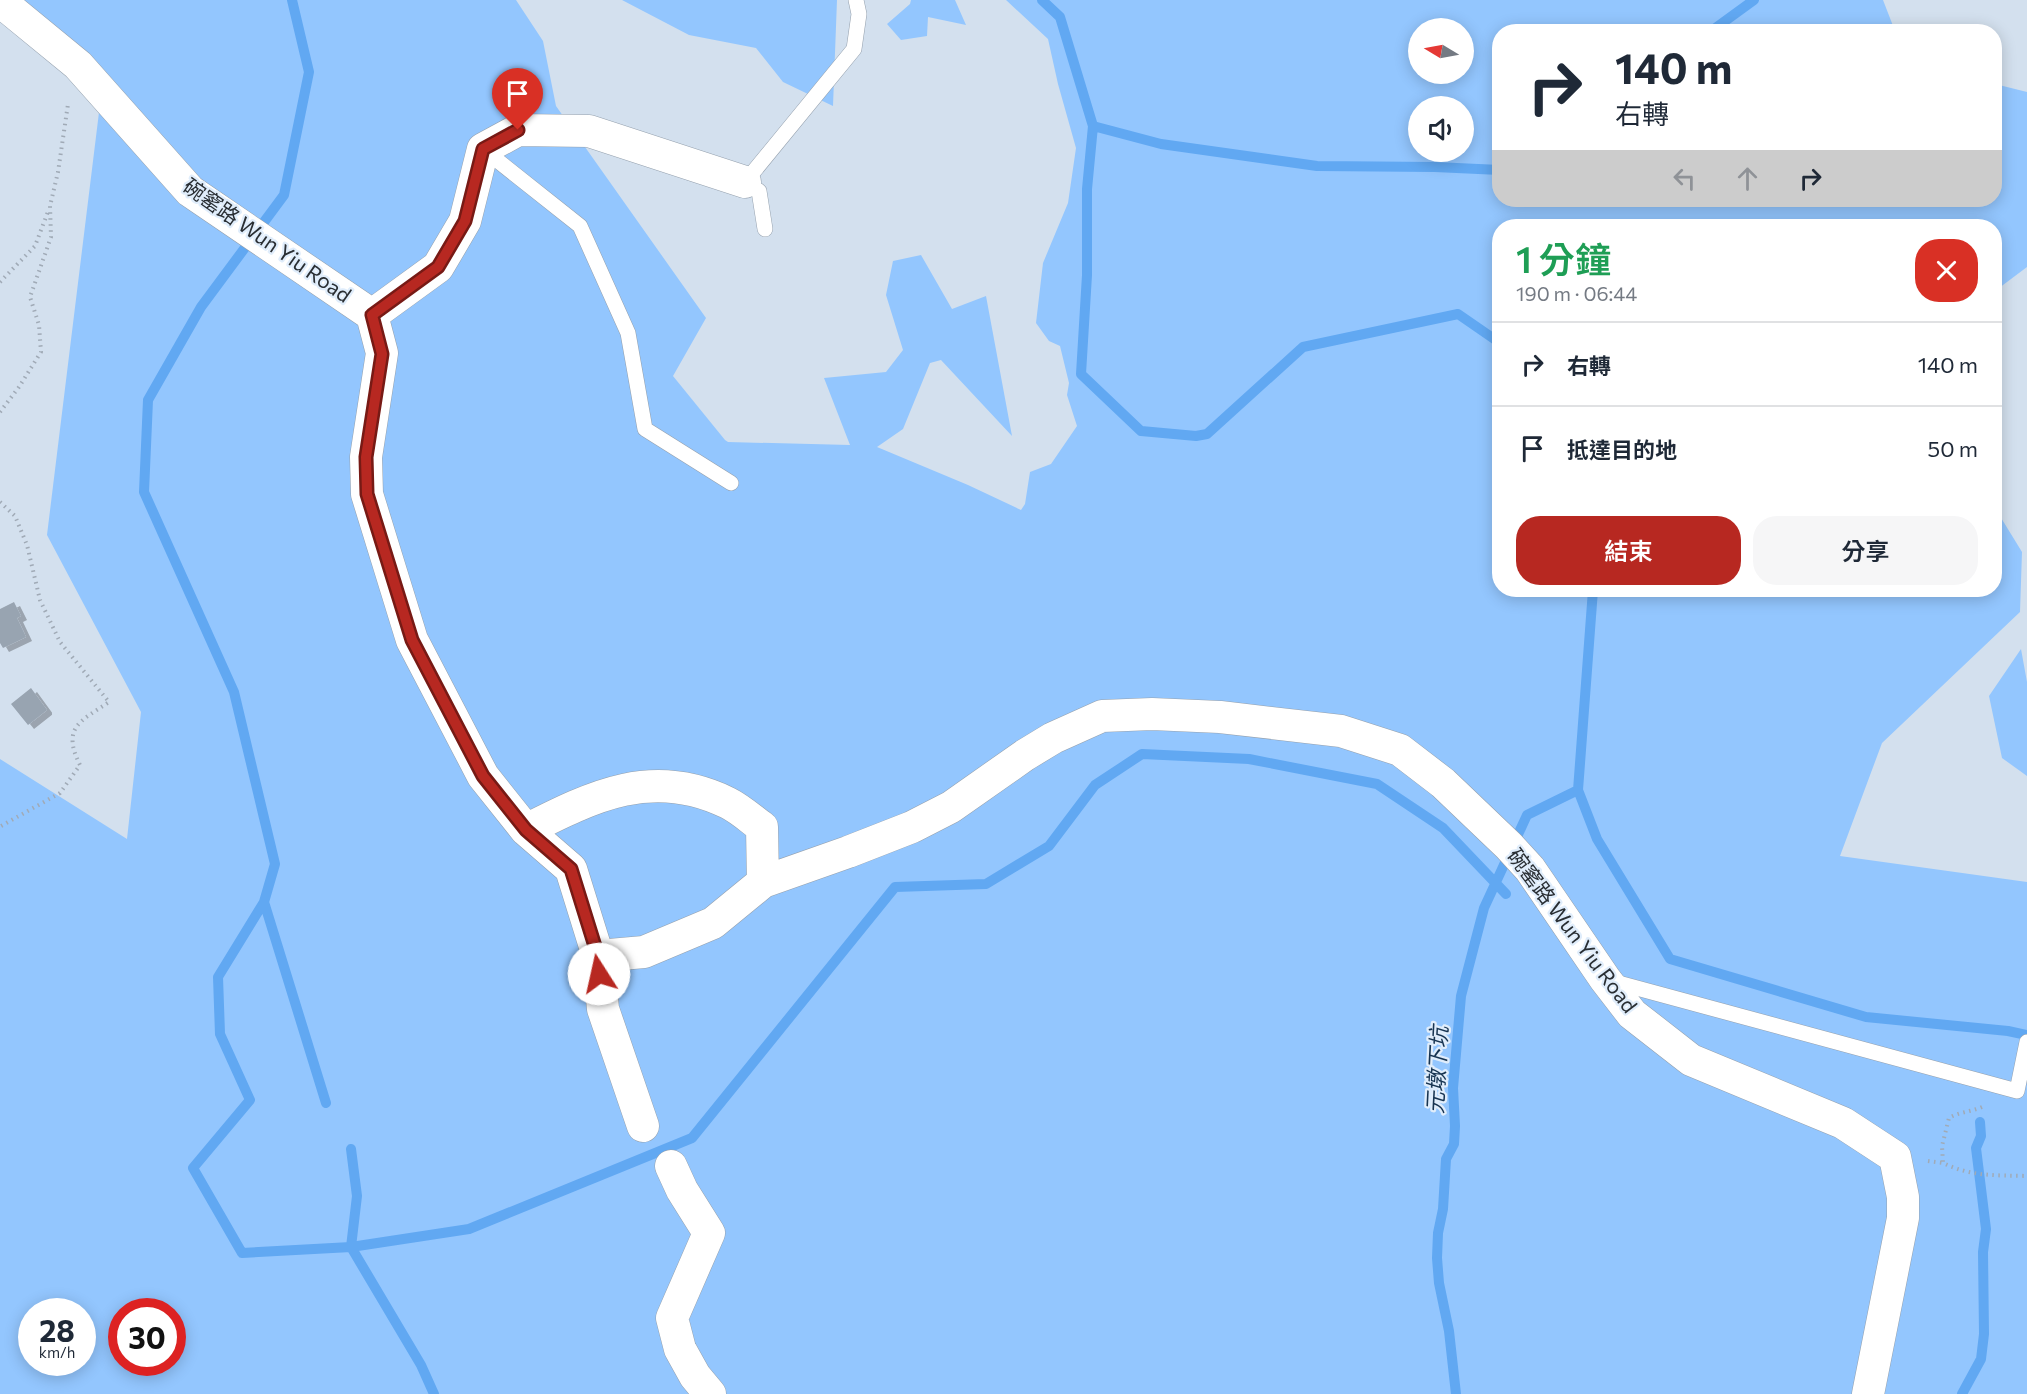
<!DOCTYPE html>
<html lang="zh-TW">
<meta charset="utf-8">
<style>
:root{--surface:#fff;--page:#f6f6f7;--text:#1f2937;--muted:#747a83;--line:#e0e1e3;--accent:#b72821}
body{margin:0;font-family:Commissioner,"Noto Sans TC",sans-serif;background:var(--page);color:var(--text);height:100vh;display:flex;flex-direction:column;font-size:22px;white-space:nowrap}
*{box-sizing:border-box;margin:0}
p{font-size:20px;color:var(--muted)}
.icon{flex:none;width:33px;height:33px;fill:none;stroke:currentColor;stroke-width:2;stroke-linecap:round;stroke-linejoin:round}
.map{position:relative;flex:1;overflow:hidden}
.sheet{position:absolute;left:1492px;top:219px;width:510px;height:378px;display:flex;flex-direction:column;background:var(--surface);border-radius:24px;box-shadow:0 3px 15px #0003}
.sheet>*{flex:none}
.hud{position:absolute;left:1492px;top:24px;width:510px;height:183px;border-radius:24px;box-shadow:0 3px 15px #0003;background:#fff;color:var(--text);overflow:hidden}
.needle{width:39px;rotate:280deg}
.tools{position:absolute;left:1408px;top:18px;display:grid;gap:12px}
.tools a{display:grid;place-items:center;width:66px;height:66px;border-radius:50%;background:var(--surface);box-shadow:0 3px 15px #0003;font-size:30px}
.speed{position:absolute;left:18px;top:1298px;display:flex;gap:12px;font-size:30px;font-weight:700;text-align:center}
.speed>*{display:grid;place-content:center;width:78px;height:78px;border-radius:50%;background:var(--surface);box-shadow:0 3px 15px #0003;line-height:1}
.speed small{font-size:15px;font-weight:400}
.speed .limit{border:9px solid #d22;background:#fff;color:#111}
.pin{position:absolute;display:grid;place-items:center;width:51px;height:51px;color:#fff;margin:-62px -26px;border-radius:50% 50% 50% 0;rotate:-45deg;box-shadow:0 0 6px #0007}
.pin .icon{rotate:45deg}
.me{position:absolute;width:66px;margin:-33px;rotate:350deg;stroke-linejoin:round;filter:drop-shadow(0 0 4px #0008)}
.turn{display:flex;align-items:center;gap:21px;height:126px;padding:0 24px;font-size:27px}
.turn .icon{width:78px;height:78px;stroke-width:2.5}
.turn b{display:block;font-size:42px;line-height:51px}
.lanes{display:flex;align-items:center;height:57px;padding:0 24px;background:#0003;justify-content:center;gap:30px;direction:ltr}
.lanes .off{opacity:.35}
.round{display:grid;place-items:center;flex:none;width:63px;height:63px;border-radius:24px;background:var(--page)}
.head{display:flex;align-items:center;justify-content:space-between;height:102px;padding:0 24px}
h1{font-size:36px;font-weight:600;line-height:45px;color:#1e9e55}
.action{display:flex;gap:12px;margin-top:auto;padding:12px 24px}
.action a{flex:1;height:69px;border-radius:24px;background:var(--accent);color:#fff;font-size:24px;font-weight:600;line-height:69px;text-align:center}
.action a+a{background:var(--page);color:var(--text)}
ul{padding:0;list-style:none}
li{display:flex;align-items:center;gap:18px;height:84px;padding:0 24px;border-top:2px solid var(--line)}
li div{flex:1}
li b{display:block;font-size:22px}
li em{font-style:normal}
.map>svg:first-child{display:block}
</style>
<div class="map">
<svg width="2027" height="1394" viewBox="0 0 2027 1394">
<defs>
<filter id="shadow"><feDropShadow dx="6" dy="4" stdDeviation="0" flood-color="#0004"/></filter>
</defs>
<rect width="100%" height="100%" fill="#d3e0ee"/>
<path fill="#93c6fe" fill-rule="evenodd" d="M0 0H516L543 41 556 106 706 318 673 376 725 440 728 442 850 445 824 378 886 372 903 350 886 295 893 261 921 255 952 309 986 296 1012 436 941 360 930 363 903 429 877 447 968 485 1021 510 1025 504 1030 472 1051 464 1077 426 1067 395 1069 383 1060 346 1049 341 1036 323 1043 263 1068 203 1076 148 1058 84 1048 39 1006 0H1883L1895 31 1500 32V200H1995V84L2027 92V267L1995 291V226H1500V590H1995V508L2022 552 2020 612 1882 743 1840 856 2027 882V1394H0V759L127 839 141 712 47 535 101 96ZM1419 28H1464V74H1419ZM1419 106H1464V152H1419ZM32 1311H82V1362H32ZM122 1311H172V1362H122Z
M622 0H837L833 106 783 82 756 48 689 35Z
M911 0H955L966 25 928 17 927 36 901 40 887 24 910 4Z
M2021 649 2027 682V776L2002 758 1989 696Z"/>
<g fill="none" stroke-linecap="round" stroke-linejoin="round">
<path stroke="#61a8f2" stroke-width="10" d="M292 0 309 72 284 195 201 307 148 400 144 492 234 692 275 864 264 902 326 1103
M1042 0 1060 17 1093 126 1087 189V275L1081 374 1141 431 1196 436 1207 434 1303 347 1458 314 1500 343
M1710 32 1754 0
M1093 126 1161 144 1317 166 1435 167 1500 170
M1593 590 1578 790 1597 839 1670 959 1866 1017 2008 1031 2027 1035
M264 902 218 977 220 1034 250 1100 193 1168 242 1253 351 1247 469 1229 692 1138 895 887 986 884 1049 846 1095 785 1142 754 1249 759 1377 784 1443 828 1506 894
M351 1149 357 1196 351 1247 421 1365 434 1394
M1456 1394 1449 1331 1439 1283 1437 1258 1438 1233 1443 1209 1446 1159 1454 1144 1455 1126 1453 1088 1461 996 1484 908 1527 815 1578 790
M1962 1394 1981 1359 1984 1334 1983 1252 1986 1229 1976 1148 1981 1136 1980 1122"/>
</g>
<path fill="#98a4b1" filter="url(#shadow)" d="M14 602 21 616 17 618 26 637 3 648 0 643V609Z
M31 688 47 710 28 725 11 704Z"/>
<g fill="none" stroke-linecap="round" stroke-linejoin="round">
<g stroke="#95a1ae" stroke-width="16">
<path id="service" d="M483 149 580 226 628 333 645 429 731 483
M765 229 759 191 745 182 854 49 859 14 856 0
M1611 981 2017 1091 2027 1042"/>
</g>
<g stroke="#95a1ae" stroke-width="33">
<path id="minor" d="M0 1 78 65 190 191 372 315 382 353 366 457 367 494 412 640 483 776 526 830 571 869 598 956 644 952 713 923 763 882 848 852 912 827 951 807 1025 755 1053 738 1102 716 1152 714 1220 717 1341 731 1400 750 1443 783 1509 846 1530 869 1605 979 1632 1014 1691 1060 1843 1123 1895 1157 1903 1197V1218L1868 1394
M372 315 438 267 465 221 483 149 518 130 589 131 745 182
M526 830C593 796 653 766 728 803 740 809 751 819 762 827L763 882
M598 956 603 1009 643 1126
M671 1166 682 1190 709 1233 672 1318 680 1349 695 1376 710 1394"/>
</g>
<path stroke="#a0aab6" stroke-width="4" stroke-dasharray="1.5 4.5" stroke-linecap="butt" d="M0 282 35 246 49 209
M0 412 19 387 41 352 39 325 30 297 51 237 50 206 58 172 68 104
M0 502 15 516 27 545 40 600 60 642 109 702C81 721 61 727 80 765L60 793 1 826 0 830
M1982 1107C1970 1112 1959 1112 1949 1118L1942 1146 1943 1163C1972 1177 1995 1175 2027 1176
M1928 1161 1943 1163"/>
<use href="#service" stroke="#fff" stroke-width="15"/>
<use href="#minor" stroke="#fff" stroke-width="32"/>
</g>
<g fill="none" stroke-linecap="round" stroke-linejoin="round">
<g stroke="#771a15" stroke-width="15">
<path id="route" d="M518 130 483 149 465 221 438 267 372 315 382 354 366 457 367 494 412 640 483 776 526 830 571 869 598 956 599 974"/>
</g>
<use href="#route" stroke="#b72821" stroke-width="10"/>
</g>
<g text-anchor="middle" stroke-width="4.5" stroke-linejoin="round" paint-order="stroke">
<g font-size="21" fill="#292e33" stroke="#e0edfb">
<text transform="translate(267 241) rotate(35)" y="7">碗窰路 Wun Yiu Road</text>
<text transform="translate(1572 931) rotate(53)" y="7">碗窰路 Wun Yiu Road</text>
</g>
<g font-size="22" font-style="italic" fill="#173451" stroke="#e0edfb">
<text transform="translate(1437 1070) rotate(-87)" y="8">元墩下坑</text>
</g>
</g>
</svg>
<div class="tools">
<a><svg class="needle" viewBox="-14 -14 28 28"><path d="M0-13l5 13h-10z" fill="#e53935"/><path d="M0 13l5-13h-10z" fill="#747a83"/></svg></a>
<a><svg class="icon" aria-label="sound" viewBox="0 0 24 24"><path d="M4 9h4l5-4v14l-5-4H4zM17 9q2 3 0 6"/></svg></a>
</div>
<div class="speed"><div>28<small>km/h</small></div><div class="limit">30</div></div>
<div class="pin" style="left:518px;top:130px;background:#d93025"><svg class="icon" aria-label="arrive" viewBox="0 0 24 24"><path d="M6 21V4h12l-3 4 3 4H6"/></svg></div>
<svg class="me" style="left:599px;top:974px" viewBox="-20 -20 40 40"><circle r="19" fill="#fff"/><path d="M0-13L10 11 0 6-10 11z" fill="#b72821"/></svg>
<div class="hud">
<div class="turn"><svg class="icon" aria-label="right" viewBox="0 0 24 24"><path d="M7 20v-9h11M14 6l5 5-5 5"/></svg><div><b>140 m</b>右轉</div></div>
<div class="lanes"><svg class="icon off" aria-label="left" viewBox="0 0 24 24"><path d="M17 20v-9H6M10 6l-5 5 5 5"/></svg><svg class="icon off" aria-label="ahead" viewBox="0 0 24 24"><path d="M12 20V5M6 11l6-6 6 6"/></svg><svg class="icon" aria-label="right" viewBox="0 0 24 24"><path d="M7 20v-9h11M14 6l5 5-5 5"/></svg></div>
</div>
<section class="sheet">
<div class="head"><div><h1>1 分鐘</h1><p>190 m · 06:44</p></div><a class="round" style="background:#d93025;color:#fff"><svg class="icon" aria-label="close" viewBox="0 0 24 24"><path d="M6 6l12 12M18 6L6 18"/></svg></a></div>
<ul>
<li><svg class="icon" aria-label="right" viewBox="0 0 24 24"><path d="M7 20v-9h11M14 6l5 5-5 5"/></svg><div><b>右轉</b></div><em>140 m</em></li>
<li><svg class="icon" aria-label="arrive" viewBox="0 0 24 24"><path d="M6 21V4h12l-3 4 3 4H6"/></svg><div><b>抵達目的地</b></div><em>50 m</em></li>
</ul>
<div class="action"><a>結束</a><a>分享</a></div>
</section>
</div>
